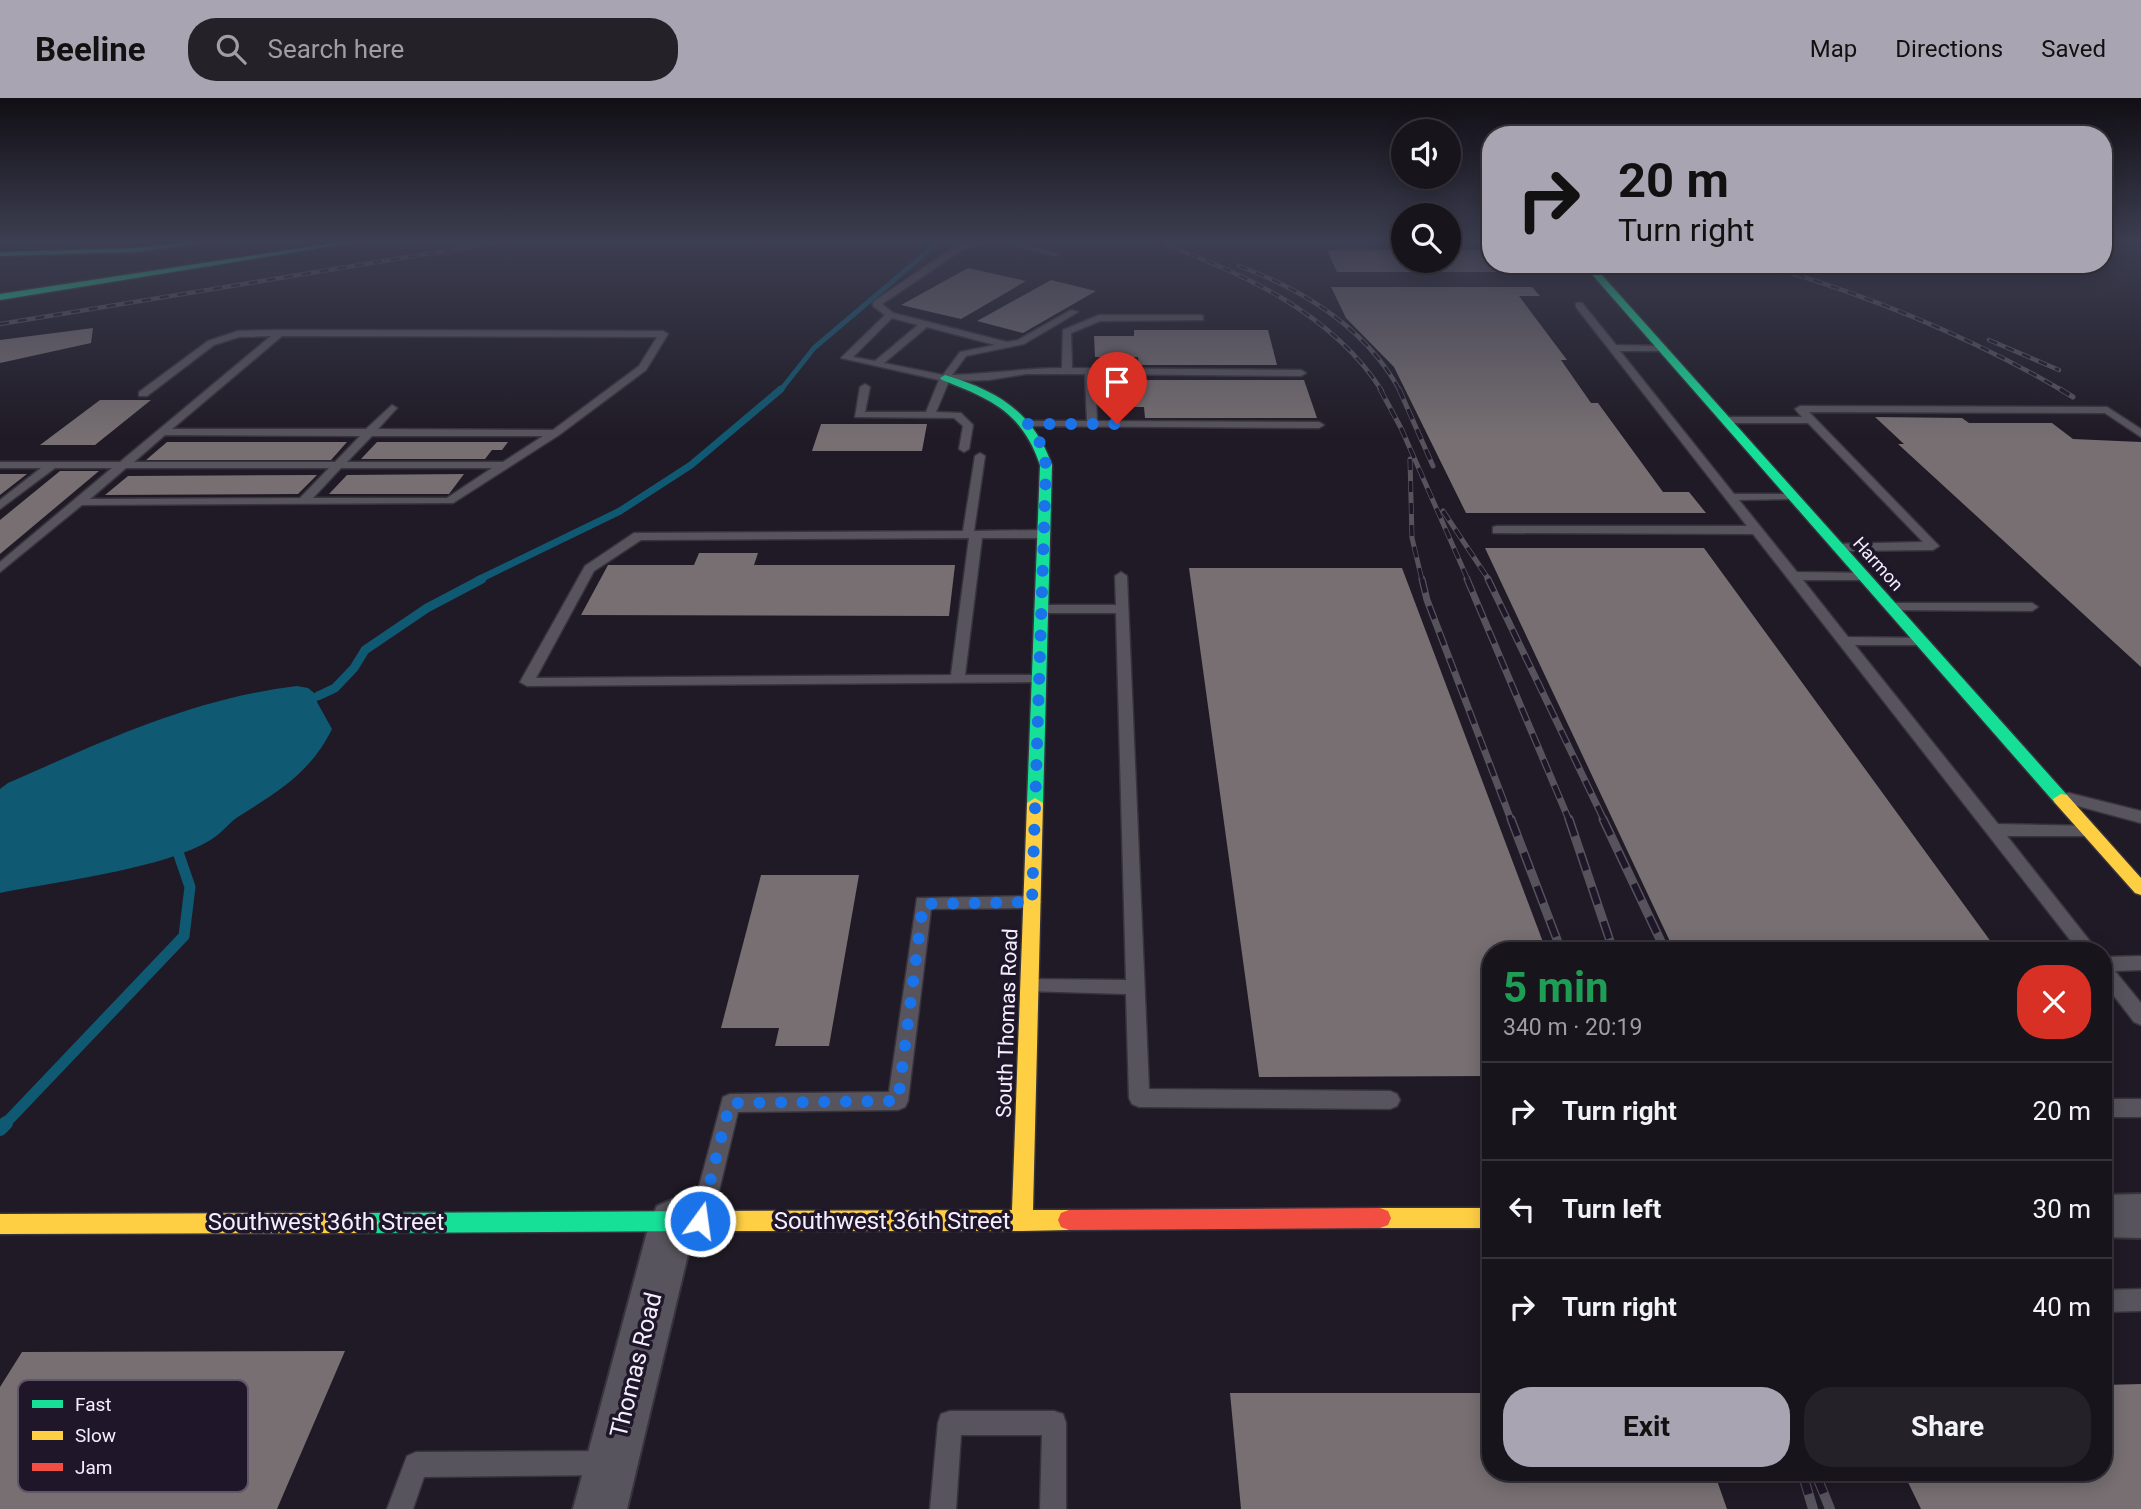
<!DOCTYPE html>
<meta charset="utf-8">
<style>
:root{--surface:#17141c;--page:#242129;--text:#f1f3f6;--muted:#9e9ea3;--line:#36333b;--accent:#a9a4b1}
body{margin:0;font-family:Roboto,sans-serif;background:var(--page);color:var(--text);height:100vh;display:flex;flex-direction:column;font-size:26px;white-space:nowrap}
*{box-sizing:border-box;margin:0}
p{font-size:23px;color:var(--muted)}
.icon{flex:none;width:38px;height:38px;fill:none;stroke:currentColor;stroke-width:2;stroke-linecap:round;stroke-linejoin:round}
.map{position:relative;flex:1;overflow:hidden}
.drawer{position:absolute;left:1482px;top:844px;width:630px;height:539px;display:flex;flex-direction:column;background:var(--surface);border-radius:28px;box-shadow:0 4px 18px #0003,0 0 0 2px var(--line)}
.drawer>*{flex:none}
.guide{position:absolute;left:1482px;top:28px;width:630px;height:147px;border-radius:28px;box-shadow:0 4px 18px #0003,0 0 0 2px var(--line);background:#a9a4b1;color:#111;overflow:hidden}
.controls{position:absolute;left:1391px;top:21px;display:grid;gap:14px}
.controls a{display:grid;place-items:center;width:70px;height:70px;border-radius:50%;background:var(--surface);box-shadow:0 4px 18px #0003,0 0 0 2px var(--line);font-size:35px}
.pin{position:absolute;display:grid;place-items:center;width:60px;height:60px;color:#fff;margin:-72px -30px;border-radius:50% 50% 50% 0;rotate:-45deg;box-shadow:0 0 7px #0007}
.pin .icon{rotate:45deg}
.me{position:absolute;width:77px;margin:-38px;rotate:14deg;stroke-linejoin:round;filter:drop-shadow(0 0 5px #0008)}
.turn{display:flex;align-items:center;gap:24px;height:147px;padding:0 21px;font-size:32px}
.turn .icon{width:91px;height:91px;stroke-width:2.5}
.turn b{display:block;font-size:49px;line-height:60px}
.round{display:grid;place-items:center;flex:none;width:74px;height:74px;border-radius:28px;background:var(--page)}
.headline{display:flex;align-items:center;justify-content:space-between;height:119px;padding:0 21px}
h1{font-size:42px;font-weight:700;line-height:52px;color:#1e9e55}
.button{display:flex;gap:14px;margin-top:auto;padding:14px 21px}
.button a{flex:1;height:80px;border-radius:28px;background:var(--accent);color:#111;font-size:28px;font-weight:700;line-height:80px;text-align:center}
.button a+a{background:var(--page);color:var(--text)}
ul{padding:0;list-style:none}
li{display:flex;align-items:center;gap:21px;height:98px;padding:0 21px;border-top:2px solid var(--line)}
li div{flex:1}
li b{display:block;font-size:26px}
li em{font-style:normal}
header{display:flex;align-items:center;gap:42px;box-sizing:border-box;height:98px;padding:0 35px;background:var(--accent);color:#111}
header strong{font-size:33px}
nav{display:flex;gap:38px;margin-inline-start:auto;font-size:24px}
.search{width:490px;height:63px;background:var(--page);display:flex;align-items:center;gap:18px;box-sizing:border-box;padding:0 24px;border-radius:28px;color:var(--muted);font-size:26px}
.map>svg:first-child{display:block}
</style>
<header>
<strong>Beeline</strong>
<div class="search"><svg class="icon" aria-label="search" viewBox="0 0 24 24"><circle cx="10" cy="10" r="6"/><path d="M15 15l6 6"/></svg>Search here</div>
<nav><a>Map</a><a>Directions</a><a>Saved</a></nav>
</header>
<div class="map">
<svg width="2141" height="1411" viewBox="0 0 2141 1411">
<rect width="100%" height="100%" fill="#1f1a25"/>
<path fill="#105973" d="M297 588 308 590 318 598 317 604 332 631C310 675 280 692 241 717 230 723 223 734 212 741 165 771 58 783 0 795V691L8 685C104 643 191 601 297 588Z"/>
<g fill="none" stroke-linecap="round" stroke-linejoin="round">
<path stroke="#105973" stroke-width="5" d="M780 293 814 250 940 143"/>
<path stroke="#105973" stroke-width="7" d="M478 482 620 413 691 367 781 291"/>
<path stroke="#105973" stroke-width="9" d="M318 598 335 590 354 570 365 552 427 510 482 481"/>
<path stroke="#105973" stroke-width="11" d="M4 1027 184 838 190 789 179 757"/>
<path stroke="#105973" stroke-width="14" d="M0 1031 6 1025"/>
</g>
<path fill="#776f72" d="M1327 152H1404V163H1449V152H1491V166H1511L1517 174H1337Z
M968 170 1026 183 961 221 901 207Z
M1051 182 1096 193 1023 235 977 223Z
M1331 189H1532L1540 198H1519L1567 262H1561L1591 305H1598L1663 394H1689L1706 415H1466L1394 269 1346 220Z
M93 230 91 245 0 265V242Z
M1134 232H1268L1277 267H1139L1138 259H1095L1094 238H1134Z
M1141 282H1304L1317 320H1145L1144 309H1125L1124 293H1142Z
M100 302H151L95 347H40Z
M1875 319 1962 320 1969 325H2052L2073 341 2141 344V569L1898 346H1904Z
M821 326H927L922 353H812Z
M167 344H347L331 362H146Z
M377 344H508L502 352H492L485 361H361Z
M60 373H99L0 456V422Z
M0 376H27L0 397Z
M464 376 449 396H329L347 377Z
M317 377 298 396 105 397 128 378Z
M1485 450H1704L1997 852H1674Z
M699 455H758L754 467H955L949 518 581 517 608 467H694Z
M1189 470H1402L1546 852H1491V978L1259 979Z
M761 777H859L829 948H775L779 930H721Z
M345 1253 277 1411H0V1289L22 1254Z
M2141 1286V1411H1921L1903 1374H2104V1287Z
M1230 1295H1491V1374H1714L1727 1411H1241Z"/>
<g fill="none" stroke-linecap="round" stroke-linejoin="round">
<g stroke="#37343d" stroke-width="3">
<path id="lane" d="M979 143H990L962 152 882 206 893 215 1007 244 1018 242 1071 212 1078 214 1024 246 966 258 952 277C989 276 1025 270 1062 270L1063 232 1099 217H1200L1203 218V222L1100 223 1071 235 1072 270 1301 272 1306 275 1301 278 1095 276 1097 323 1319 324 1324 327 1319 330 1025 328 1024 326 1029 323H1087L1085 276H1026L989 282 949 283 936 314 961 315 973 327 969 351 964 354 959 351 963 328 954 320 855 319 860 289 865 286 870 289 865 314H926L939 282 841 260 885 217 873 208V204L956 148ZM892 220 918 227 875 263 853 259ZM927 229 995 247 960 254 943 277 884 265Z
M996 143H1008L1059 156 1055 158Z
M1576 205H1582L1616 247 1664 248V252L1661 253H1620L1734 396H1797V400L1793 401 1739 402 1797 474 1868 475 1870 478 1864 482H1803L1848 539 1926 540 1928 543 1921 547H1855L1998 726 2093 728 2095 732 2087 738H2007L2097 852H2078L1753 436 1493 435V429L1497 428H1747L1576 209Z
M280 232 663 233 668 236 646 272 559 337 453 405 82 407 0 474V464L112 370H55L0 411V402L41 370H0V364H120L271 238 239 239 214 247 147 298H139V294L208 243 238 233ZM282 238 657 239 639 268 553 332 378 331 397 310 392 307 366 331H172ZM165 337 360 338 335 364H134ZM372 338H543L503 364H347ZM126 370H329L300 400 90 401ZM341 370H492L447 400H313Z
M1800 308 2107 309 2141 331V339L2105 315 1809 314 1939 448 1933 452 1837 453 1833 452V446L1923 444 1808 325H1725L1720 322 1725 319H1802L1795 311Z
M980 355 985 358 974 433 1044 432 1050 436 1044 440H982L965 577H1039L1046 581 1044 584 527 588 520 584 585 468 634 435 963 433 975 358ZM969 440 951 577 536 580 594 473 641 442Z
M1121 474 1127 478 1149 991 1390 993 1397 996 1400 1002 1397 1008 1390 1011 1139 1009 1132 1006 1129 1000 1126 896 1026 893 1023 888 1026 883 1032 881 1126 882 1116 515H1041L1034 511 1041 507H1116L1115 478Z
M1891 505H2032L2038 509 2032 513 1886 512V506Z
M2069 695 2141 713V725L2063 704 2061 700 2063 696Z
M1032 798 1038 799 1041 804 1038 809 1032 810 931 811 908 1003 905 1009 898 1012 738 1014 713 1118 710 1125 702 1128 694 1125 691 1118 723 999 730 996 889 994 917 800Z
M2141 858V872L2115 873 2141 905V927L2134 924 2104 885V859Z
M2104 1001H2141V1019H2104Z
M2141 1191V1213L2104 1214V1192Z
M950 1313H1054L1063 1316 1066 1325V1411H1040L1042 1337H961L956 1411H930L938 1325 941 1316Z
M606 1353 615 1356 618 1365 615 1374 606 1377 424 1379 413 1411H387L407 1358 416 1354Z"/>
</g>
<g stroke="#37343d" stroke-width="4">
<path id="street" d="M2141 1096V1140L2104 1139V1097Z
M673 1101 689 1108 696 1123 627 1411H573L650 1123 657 1108Z"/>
</g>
<g stroke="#37343d" stroke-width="3">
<path id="fast" d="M198 143H219L134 154 0 158V154L134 150Z
M347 143H363L0 202V196Z
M1583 166H1592L2067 697 2069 701 2067 705H2055Z
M945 277C998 293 1033 314 1052 367L1043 705 1035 710 1027 705 1040 367C1022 314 991 301 942 282L940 280Z
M706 1113 714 1116 717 1123 714 1130 706 1133 367 1135 359 1132 356 1125 359 1118 367 1115Z"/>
</g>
<g stroke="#37343d" stroke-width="3">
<path id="slow" d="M2061 696 2067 697 2141 780V797L2135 795 2055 705 2053 701Z
M1035 700 1043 705 1033 1112H1069L1077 1115 1080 1122 1077 1129 1069 1132 1022 1133H706L698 1130 695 1123 698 1116 706 1113 1012 1112 1027 705Z
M1380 1110H1491V1130H1380L1372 1127 1369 1120 1372 1113Z
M367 1115 375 1118 378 1125 375 1132 367 1135 0 1136V1116Z"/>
</g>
<g stroke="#37343d" stroke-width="3">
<path id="jam" d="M1380 1110 1388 1113 1391 1120 1388 1127 1380 1130 1069 1132 1061 1129 1058 1122 1061 1115 1069 1112Z"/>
</g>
<use href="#lane" fill="#58545d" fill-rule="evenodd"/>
<use href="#street" fill="#58545d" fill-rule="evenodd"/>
<use href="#fast" fill="#16e098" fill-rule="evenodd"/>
<use href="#slow" fill="#ffcf43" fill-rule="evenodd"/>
<use href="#jam" fill="#f24e42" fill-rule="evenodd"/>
<g stroke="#56535c" stroke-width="4.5">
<path id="rail-far4" d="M1156 143C1240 174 1332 214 1382 293
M1762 166C1867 197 1968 237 2063 293
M1239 168C1304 192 1366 230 1400 293
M0 226 506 143
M1989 242 2059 272"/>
</g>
<g stroke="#56535c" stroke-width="5">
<path id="rail-far3" d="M1380 291 1401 330 1468 482
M1399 291 1433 368
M2060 291 2073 299
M1410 361 1412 440 1422 482
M1443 413 1489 482"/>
</g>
<g stroke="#56535c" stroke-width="7">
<path id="rail-far2" d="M1422 481 1427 502 1511 722
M1467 481 1569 722
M1488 481 1604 722"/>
</g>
<g stroke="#56535c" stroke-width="9">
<path id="rail-far1" d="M1511 721 1561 852
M1569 721 1613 852
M1603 721 1665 852"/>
</g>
<g stroke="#56535c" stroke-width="10">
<path id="rail" d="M1802 1374 1813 1411
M1815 1374 1830 1411"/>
</g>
<use href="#rail-far4" stroke="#1f1629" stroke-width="2.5" stroke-dasharray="9" stroke-linecap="butt"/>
<use href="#rail-far3" stroke="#1f1629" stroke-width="3.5" stroke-dasharray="11" stroke-linecap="butt"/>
<use href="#rail-far2" stroke="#1f1629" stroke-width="4.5" stroke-dasharray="14" stroke-linecap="butt"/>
<use href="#rail-far1" stroke="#1f1629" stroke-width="6" stroke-dasharray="18" stroke-linecap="butt"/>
<use href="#rail" stroke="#1f1629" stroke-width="8" stroke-dasharray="23" stroke-linecap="butt"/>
</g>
<linearGradient id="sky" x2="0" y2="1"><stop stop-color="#110e14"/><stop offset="0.42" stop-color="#3c3e51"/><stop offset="1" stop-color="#3c3e51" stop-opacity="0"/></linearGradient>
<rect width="2141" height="340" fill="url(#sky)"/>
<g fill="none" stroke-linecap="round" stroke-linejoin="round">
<path stroke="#1a73e8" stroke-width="12" stroke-dasharray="0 21.6" d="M700 1123 730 1005 898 1003 923 806 1032 804 1046 368 1042 348 1028 326H1117"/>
</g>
<g text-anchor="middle" stroke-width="7" stroke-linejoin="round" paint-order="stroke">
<g font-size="18" fill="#f4effd" stroke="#1f1629">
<text transform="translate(1878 466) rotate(48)" y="6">Harmon</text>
</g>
<g font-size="21" fill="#f4effd" stroke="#1f1629">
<text transform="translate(1007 925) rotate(-88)" y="7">South Thomas Road</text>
</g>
<g font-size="24" fill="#f4effd" stroke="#1f1629">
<text x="892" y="1131">Southwest 36th Street</text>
<text x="326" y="1132">Southwest 36th Street</text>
<text transform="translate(636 1267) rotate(-76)" y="8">Thomas Road</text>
</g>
</g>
<rect x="18" y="1282" width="230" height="112" rx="10" fill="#1f1629" stroke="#5f5769" stroke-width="2"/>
<rect x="32" y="1302" width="31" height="8" fill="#16e098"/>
<rect x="32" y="1333" width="31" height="9" fill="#ffcf43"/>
<rect x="32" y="1365" width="31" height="8" fill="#f24e42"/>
<g font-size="19" fill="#f4effd">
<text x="75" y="1313">Fast</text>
<text x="75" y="1344">Slow</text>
<text x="75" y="1376">Jam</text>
</g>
</svg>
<div class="controls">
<a><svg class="icon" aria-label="sound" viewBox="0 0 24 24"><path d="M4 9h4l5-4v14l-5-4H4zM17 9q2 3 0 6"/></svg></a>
<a><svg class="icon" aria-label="search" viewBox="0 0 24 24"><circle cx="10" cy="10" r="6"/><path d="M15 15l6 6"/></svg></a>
</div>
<div class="pin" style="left:1117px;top:326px;background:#d93025"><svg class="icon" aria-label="arrive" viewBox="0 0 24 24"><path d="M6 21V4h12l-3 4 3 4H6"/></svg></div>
<svg class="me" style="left:700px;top:1123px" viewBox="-20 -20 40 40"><circle r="17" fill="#1a73e8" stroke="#fff" stroke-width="3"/><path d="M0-11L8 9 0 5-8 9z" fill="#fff"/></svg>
<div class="guide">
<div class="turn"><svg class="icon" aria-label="right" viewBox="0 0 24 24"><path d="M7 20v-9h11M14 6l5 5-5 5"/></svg><div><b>20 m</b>Turn right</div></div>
</div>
<section class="drawer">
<div class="headline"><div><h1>5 min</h1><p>340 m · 20:19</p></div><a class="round" style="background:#d93025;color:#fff"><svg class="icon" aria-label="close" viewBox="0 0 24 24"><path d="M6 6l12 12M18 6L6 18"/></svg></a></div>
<ul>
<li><svg class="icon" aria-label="right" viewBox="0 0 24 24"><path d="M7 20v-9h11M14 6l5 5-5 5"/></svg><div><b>Turn right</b></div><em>20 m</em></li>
<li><svg class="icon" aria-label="left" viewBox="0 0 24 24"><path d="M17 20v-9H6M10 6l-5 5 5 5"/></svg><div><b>Turn left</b></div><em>30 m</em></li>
<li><svg class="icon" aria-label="right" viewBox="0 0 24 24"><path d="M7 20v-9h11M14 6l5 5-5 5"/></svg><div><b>Turn right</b></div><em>40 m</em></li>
</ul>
<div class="button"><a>Exit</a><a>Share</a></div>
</section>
</div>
